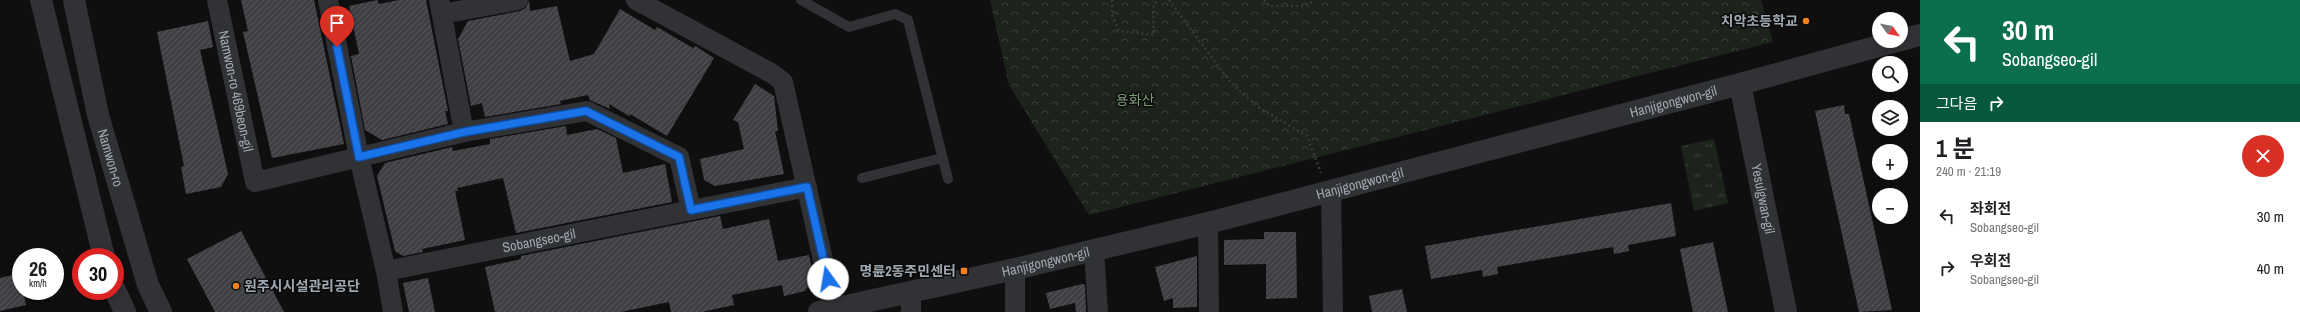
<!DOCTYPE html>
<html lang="ko">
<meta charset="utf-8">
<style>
:root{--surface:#fff;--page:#f6f6f6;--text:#202124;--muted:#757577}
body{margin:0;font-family:"Archivo Narrow","Noto Sans KR",sans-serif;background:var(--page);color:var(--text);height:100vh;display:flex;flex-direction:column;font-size:15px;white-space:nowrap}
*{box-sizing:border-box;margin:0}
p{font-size:13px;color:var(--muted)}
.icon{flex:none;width:22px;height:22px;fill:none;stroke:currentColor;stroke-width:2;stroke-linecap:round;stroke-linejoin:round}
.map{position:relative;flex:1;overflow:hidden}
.drawer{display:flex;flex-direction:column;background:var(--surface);width:380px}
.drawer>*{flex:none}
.hud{background:#0b6e4f;color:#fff;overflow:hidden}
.needle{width:26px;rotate:123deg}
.buttons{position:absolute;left:1872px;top:12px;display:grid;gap:8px}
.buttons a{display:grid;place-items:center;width:36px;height:36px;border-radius:50%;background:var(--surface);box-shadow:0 2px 10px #0003;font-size:20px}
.speed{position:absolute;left:12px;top:248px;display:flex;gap:8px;font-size:20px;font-weight:700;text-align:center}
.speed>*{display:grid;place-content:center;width:52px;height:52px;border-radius:50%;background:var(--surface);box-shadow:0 2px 10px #0003;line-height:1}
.speed small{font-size:10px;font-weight:400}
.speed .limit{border:6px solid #d22;background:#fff;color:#111}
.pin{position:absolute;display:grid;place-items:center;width:34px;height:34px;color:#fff;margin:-41px -17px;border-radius:50% 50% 50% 0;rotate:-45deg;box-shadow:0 0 4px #0007}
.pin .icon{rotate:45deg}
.me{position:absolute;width:44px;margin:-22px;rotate:347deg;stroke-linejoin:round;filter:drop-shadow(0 0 3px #0008)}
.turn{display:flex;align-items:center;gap:14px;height:84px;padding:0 16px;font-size:18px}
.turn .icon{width:52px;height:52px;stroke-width:2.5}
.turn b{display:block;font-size:28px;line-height:34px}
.then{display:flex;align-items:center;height:38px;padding:0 16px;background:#0003;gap:8px;font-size:15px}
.round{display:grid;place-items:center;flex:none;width:42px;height:42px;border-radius:21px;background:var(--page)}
.headline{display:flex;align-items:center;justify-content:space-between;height:68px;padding:0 16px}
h1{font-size:24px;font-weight:700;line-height:30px}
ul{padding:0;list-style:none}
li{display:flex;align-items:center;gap:12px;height:52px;padding:0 16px}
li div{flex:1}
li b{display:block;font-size:15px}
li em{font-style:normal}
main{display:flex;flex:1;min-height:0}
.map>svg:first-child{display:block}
</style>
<main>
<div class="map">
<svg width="1920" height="312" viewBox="0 0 1920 312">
<defs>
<pattern id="grass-tufts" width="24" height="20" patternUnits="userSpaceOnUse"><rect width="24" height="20" fill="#1c231b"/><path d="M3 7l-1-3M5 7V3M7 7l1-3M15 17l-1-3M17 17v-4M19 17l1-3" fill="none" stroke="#3a403a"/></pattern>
<pattern id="forest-crowns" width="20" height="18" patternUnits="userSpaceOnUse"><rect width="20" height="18" fill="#1c231b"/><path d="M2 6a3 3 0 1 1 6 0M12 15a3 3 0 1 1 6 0" fill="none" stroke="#3a403a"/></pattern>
<pattern id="building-hatch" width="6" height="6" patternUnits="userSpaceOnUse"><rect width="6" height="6" fill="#3e4043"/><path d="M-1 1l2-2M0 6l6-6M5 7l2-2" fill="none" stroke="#57595c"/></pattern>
</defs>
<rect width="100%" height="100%" fill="#0f0f10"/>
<path fill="url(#grass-tufts)" d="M1714 139 1728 203 1694 211 1681 146Z"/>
<path fill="url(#forest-crowns)" d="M990 0H1761L1773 42 1089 215 1009 85Z"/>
<path fill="url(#building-hatch)" d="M241 0H314L344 144 272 158 243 32 248 31Z
M377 0 379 4 399 0H426L448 111H445L448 124 382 140 365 130 351 56 359 54 349 6Z
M529 0 530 11 557 6 570 61 594 54 620 9 655 30 657 27 693 48 695 46 714 58 667 136 630 114 629 116 609 104 610 109 590 100 588 95 560 101 561 104 485 117 482 103 471 106 458 39 468 21 520 11 526 8Z
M208 21 213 47 200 50 228 174 221 187 186 194 181 167 184 166 157 32Z
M755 84 774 96 778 131H775L784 174 715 186 704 180 700 159 744 149 738 122 733 120Z
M1844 105 1845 114H1849L1892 310 1859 312 1815 111Z
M566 126 567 135 597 129 616 138 623 173 665 164 672 202 516 233 503 178 457 188 458 191H455L465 240 422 249 423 252 403 256 395 251 377 176 385 163 452 147 453 151 490 144V139Z
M1671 203 1676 236 1628 245 1629 251 1614 254 1613 247 1497 267 1498 274 1483 277 1482 270 1431 279 1425 246Z
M720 216 723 229 769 219 778 261 809 255 814 278 805 291 784 296 782 285 732 295 734 305 702 312H671L669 302 621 312H495L485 267 521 259V256Z
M241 231 284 312H215L187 259Z
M1264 232H1296L1297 298 1266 299V264L1224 265V240L1264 239Z
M1713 242 1728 312H1693L1680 249Z
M1197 256V307L1173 308V298L1164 301 1155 267Z
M20 273 21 291H23L26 305 0 311V278Z
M428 278 435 312H409L403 283Z
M1082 284 1085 285 1086 312H1076L1075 303 1050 309 1046 293Z
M1402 289 1407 312H1372L1369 296Z"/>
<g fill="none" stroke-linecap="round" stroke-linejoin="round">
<path stroke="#36393c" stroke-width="2.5" stroke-dasharray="2 3" stroke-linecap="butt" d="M1112 0V15L1119 31 1154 35 1153 8 1157 0
M1169 0 1231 83 1258 107 1307 136 1321 173
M1264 0 1269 6H1306L1315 0"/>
<path stroke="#303235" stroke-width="10" d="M801 0 849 27 895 14 908 20 948 179
M862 178 942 158"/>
<g stroke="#303235" stroke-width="20">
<path id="s1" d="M217 0 255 182 464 132 587 111 679 157 691 210"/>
<path d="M328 0 359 157 386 271 393 312"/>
<path d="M439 0 464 132"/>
<path d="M636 0 773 74 783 82 834 309"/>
<path d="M442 14 518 0"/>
<path d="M1331 191 1333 312"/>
<path d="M1208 223 1209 312"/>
<path d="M1094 250 1098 312"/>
<path d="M1015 269V312"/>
<path id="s2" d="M386 271 807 187"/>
<path d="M911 312V291"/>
</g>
<g stroke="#303235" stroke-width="22">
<path d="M41 0 104 257"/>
<path id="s3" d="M74 0 98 115 148 285 161 312"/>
<path d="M1901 40 1920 35"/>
<path id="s4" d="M1740 84 1786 312"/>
<path d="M115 290 125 312"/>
<path id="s5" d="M819 312 1015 269 1208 223 1740 84 1897 41"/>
</g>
</g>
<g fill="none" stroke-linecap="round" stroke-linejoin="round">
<g stroke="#114b97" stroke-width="10">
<path id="route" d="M337 47 359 157 464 132 586 111 679 157 691 210 807 187 828 279"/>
</g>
<use href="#route" stroke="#1a73e8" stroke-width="7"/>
</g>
<g fill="#f78121" stroke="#0a0a0b" stroke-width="1.5">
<circle cx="1806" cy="21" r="4"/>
<rect x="960" y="267" width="8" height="8" rx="2"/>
<circle cx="236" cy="286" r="4"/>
</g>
<g text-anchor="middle" stroke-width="3" stroke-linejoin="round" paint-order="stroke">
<g font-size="14" font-weight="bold" fill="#9fa9b2" stroke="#0a0a0b" text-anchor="end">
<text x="1798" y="26">치악초등학교</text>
<text x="956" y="276">명륜2동주민센터</text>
<text x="244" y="291" text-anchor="start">원주시시설관리공단</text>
</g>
<g font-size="14" fill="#9fa9b2" stroke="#0a0a0b">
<text dy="5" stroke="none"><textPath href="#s1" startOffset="93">Namwon-ro 469beon-gil</textPath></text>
<text dy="5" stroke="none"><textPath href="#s5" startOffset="880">Hanjigongwon-gil</textPath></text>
<text dy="5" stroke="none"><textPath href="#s3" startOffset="162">Namwon-ro</textPath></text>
<text dy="5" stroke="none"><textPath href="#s5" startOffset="556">Hanjigongwon-gil</textPath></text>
<text dy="5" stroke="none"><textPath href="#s4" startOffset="117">Yesulgwan-gil</textPath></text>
<text dy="5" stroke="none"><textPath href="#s2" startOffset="156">Sobangseo-gil</textPath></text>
<text dy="5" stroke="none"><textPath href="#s5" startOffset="232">Hanjigongwon-gil</textPath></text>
</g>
<g font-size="14" fill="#7c9e75" stroke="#0a0a0b">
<text x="1135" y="105">용화산</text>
</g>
</g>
</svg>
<div class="buttons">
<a><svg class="needle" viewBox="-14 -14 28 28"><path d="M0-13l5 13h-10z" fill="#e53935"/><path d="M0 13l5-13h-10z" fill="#757577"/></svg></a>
<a><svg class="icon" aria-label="search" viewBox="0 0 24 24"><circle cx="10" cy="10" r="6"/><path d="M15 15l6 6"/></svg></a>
<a><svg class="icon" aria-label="layers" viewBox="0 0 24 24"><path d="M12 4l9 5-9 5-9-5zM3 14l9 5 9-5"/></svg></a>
<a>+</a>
<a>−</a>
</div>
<div class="speed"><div>26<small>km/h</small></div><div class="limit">30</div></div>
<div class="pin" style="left:337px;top:47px;background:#d93025"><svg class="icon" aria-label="arrive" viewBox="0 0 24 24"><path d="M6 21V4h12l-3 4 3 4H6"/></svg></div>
<svg class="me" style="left:828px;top:279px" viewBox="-20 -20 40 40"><circle r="19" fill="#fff"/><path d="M0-13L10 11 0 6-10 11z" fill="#1a73e8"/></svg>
</div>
<section class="drawer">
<div class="hud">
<div class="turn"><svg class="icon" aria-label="left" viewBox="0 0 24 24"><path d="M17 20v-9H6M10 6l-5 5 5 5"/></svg><div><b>30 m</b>Sobangseo-gil</div></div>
<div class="then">그다음<svg class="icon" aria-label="right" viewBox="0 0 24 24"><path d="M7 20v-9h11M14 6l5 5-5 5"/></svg></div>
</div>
<div class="headline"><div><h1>1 분</h1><p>240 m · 21:19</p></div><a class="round" style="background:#d93025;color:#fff"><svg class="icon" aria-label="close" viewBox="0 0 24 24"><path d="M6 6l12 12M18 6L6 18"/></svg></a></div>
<ul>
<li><svg class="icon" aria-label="left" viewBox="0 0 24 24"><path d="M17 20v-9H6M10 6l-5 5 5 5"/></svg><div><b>좌회전</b><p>Sobangseo-gil</p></div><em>30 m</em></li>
<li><svg class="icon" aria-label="right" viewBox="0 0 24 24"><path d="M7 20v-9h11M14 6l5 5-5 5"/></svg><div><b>우회전</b><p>Sobangseo-gil</p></div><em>40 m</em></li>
</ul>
</section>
</main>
